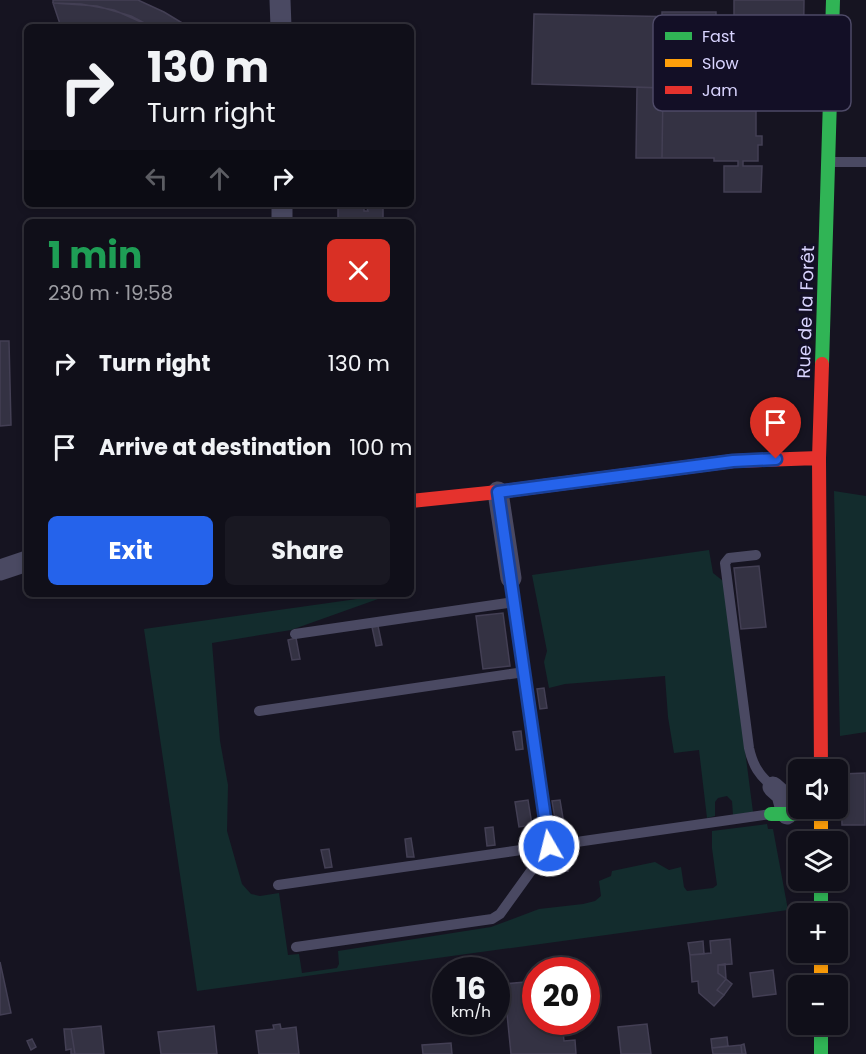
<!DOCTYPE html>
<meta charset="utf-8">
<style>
:root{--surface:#100f19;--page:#191822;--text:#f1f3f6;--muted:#9c9ca2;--line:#302f38;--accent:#2563eb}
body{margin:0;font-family:Poppins,sans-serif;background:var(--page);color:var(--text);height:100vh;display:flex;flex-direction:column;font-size:22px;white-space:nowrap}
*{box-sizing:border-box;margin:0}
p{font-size:20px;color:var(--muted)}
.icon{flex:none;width:33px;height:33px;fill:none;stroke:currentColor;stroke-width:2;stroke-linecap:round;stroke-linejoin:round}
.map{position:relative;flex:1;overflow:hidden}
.sheet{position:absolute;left:24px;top:219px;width:390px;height:378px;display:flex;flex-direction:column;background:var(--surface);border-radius:9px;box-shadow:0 3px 9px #0003,0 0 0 2px var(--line)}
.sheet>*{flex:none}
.hud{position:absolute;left:24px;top:24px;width:390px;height:183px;border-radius:9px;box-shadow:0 3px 9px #0003,0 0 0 2px var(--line);background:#100f19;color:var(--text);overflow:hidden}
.tools{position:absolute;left:788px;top:759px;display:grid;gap:12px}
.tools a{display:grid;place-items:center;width:60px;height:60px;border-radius:9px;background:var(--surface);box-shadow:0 3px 9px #0003,0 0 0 2px var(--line);font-size:30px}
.speed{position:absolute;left:432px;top:957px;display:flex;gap:12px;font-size:30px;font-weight:700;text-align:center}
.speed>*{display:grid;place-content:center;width:78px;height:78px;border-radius:50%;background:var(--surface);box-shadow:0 3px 9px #0003,0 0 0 2px var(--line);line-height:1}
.speed small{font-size:15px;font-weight:400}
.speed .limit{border:9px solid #d22;background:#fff;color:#111}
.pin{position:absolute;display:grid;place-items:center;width:51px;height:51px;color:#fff;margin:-62px -26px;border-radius:50% 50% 50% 0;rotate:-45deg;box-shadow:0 0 6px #0007}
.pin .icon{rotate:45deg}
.me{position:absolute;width:66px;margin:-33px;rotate:352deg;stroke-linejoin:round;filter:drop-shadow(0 0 4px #0008)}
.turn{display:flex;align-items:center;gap:21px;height:126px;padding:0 24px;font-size:27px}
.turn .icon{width:78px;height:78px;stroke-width:2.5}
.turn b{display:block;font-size:42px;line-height:51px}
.lanes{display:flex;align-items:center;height:57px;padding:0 24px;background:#0003;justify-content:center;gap:30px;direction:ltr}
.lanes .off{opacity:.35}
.round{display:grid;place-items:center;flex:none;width:63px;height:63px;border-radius:9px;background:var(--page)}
.summary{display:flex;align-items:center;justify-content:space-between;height:102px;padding:0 24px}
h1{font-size:36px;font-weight:700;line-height:45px;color:#1e9e55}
.cta{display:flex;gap:12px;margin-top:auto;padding:12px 24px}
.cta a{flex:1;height:69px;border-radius:9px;background:var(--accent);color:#fff;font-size:24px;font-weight:700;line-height:69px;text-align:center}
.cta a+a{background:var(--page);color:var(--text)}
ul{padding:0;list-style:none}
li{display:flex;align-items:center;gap:18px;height:84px;padding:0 24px}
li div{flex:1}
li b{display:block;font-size:22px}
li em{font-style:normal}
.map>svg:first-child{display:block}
</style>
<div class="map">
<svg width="866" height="1054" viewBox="0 0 866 1054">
<rect width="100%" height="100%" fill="#161421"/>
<path fill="#132c2d" d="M834 491 866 496V732L840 736Z
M709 550 713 573 723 581 753 812 733 815 732 801 727 796 718 798 715 802V816L707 818 699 750 674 753 668 717 665 676 565 684 549 688 544 662 547 651 532 575Z
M392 594 291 630 212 643 220 741 228 785 227 831 242 884 251 894 260 896 279 893 288 955 299 954 302 973 337 968 339 964 338 951 491 927 539 909 583 904 595 901 601 896 599 881 611 876 612 871 655 862 669 870 681 867 684 887 687 891 713 888 717 885 712 848V831L767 824 768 829H773L788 910 197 991 144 629Z"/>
<path fill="#343243" stroke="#433f54" stroke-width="1.5" d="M53 0H138L164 12 189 27H152L114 10 81 4 53 3Z
M734 0H804L803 78 734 77Z
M53 3 97 6 131 16 152 27H61Z
M662 12H716V17L662 16Z
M534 14 734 18V88L756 89V136H762V145H758V161H743V166H762L761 192H724V166H738V161H714V158H662L663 88 532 84Z
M637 87 663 88 662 158H636Z
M338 208H364V211H368L367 208H383V222H338Z
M411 247H415V293H411Z
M803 297H809V310L803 309Z
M0 341H9L11 425 0 426Z
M759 566 766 627 741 629 734 568Z
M503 613 510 666 483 669 476 616Z
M378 626 382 645 376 646 372 627Z
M296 638 300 659 292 660 288 640Z
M544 688 547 708 540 709 537 689Z
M521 731 523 749 516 750 513 732Z
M865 773V825H842L841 774Z
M528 800 532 825 519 827 515 802Z
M560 800 563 818 555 819 552 801Z
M493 827 495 845 487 846 485 828Z
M411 838 414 857H407L405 839Z
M329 849 332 867 325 868 321 850Z
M566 851 568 871 561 872 558 852Z
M730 939 732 964 718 965V973L726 979 717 990 724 995 714 1006 699 993 698 981 692 982 690 955 711 953 710 941Z
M703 941 704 954 690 955 688 943Z
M0 962 11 1013 0 1015Z
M725 964 726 979 718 973V965Z
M773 970 776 994 753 997 750 973Z
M726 979 732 984 724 995 717 990Z
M536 981V1022H562L564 1041 575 1040 576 1054H511L504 984Z
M280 1024 281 1029 296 1027 299 1054H259L256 1031 274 1029 273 1025Z
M647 1024 651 1054H621L618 1027Z
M101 1026 104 1054H75L71 1029Z
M214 1026 217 1054H161L158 1032Z
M64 1029H71L75 1054H71V1049L66 1050Z
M727 1037 728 1046 712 1048 711 1039Z
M32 1039 36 1047 31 1050 27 1041Z
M451 1043 452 1054H423L422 1045Z
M744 1044 746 1054H742L741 1045Z
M741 1045 742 1054H713L712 1048Z"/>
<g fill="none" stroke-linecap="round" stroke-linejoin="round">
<path stroke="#4a4962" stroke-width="10" d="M830 162H866
M756 555 729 558 725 563 749 748C753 766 759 775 773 787
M295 634 514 602
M259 711 524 672
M278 885 771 814
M296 947 492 919 500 914 549 846 511 578"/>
<path stroke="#4a4962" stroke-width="21" d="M280 0 281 27
M282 204V222
M498 492 511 578
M0 570 27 561
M773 787 782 795 787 814"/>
<path stroke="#30b455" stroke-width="14" d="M822 364 833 0
M771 814H821
M821 880V914
M821 1024V1054"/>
<path stroke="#ff9f0a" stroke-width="14" d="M821 808V842
M821 952V986"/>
<path stroke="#e5322d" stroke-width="14" d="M411 501 498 492 733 461 819 458
M821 770 819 458 822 364"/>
</g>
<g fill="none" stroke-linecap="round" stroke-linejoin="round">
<g stroke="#184099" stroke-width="15">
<path id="route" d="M549 846 498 492 733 461 776 459"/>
</g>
<use href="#route" stroke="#2563eb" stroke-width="10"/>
</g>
<g text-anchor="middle" stroke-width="6" stroke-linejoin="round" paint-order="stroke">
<g font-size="18" fill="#d9d4ff" stroke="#130f26">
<text transform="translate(806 312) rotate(-88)" y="6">Rue de la Forêt</text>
</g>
</g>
<rect x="653" y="15" width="198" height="96" rx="9" fill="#130f26" stroke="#4e4a67" stroke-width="1.5"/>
<rect x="665" y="32" width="27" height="8" fill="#30b455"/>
<rect x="665" y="59" width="27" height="8" fill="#ff9f0a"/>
<rect x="665" y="86" width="27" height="8" fill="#e5322d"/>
<g font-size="16" fill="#d9d4ff">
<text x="702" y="42">Fast</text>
<text x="702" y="69">Slow</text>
<text x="702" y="96">Jam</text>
</g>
</svg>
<div class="tools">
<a><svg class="icon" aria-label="sound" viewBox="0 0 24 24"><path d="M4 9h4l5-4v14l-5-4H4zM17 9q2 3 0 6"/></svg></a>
<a><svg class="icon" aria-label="layers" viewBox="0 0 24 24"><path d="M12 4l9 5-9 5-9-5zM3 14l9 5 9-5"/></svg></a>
<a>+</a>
<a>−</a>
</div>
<div class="speed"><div>16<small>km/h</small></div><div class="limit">20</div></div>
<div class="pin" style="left:776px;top:459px;background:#d93025"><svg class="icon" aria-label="arrive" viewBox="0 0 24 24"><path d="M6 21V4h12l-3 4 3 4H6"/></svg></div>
<svg class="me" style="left:549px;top:846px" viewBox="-20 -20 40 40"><circle r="17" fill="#2563eb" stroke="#fff" stroke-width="3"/><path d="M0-11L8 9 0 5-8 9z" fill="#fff"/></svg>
<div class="hud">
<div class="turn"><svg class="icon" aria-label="right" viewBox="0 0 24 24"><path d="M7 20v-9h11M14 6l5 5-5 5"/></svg><div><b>130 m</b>Turn right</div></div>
<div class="lanes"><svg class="icon off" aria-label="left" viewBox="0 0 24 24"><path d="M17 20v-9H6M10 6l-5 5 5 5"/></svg><svg class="icon off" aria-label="ahead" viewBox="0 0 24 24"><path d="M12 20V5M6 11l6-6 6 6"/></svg><svg class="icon" aria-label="right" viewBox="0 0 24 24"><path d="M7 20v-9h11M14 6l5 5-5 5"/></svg></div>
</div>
<section class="sheet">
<div class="summary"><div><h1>1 min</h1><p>230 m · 19:58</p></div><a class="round" style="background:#d93025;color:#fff"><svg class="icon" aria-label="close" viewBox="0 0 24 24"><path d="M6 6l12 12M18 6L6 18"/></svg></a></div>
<ul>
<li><svg class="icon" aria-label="right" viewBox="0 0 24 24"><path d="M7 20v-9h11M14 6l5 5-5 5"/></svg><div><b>Turn right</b></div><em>130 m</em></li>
<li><svg class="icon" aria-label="arrive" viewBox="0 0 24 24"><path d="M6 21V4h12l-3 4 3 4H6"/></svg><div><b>Arrive at destination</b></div><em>100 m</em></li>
</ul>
<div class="cta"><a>Exit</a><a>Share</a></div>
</section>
</div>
